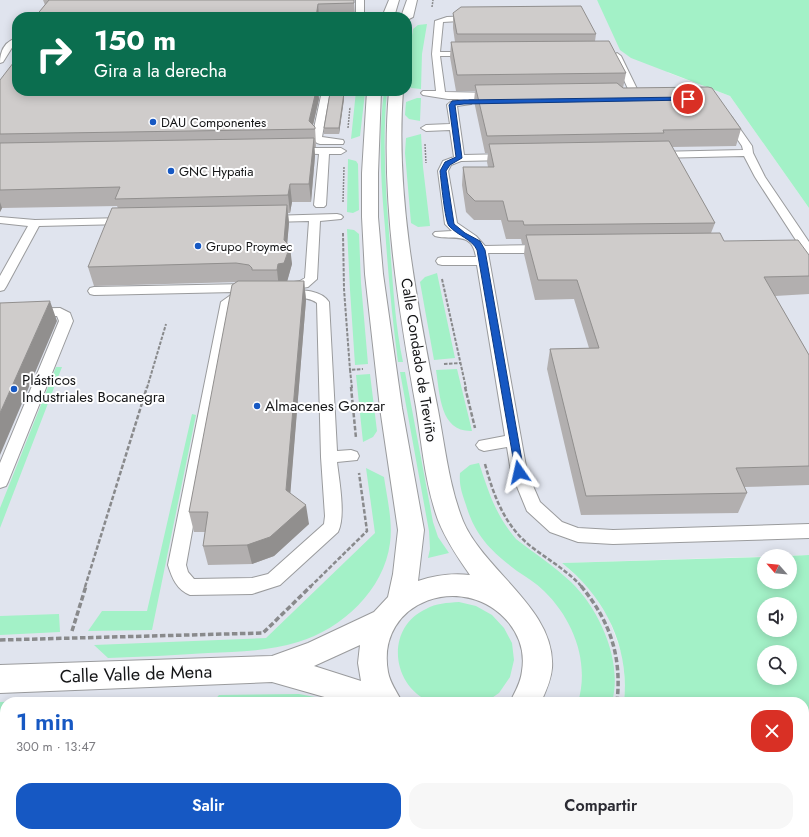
<!DOCTYPE html>
<html lang="es">
<meta charset="utf-8">
<style>
:root{--surface:#fff;--page:#f7f7f7;--text:#2b2b33;--muted:#7c7c81;--accent:#1658c3}
body{margin:0;font-family:Jost,sans-serif;background:var(--page);color:var(--text);height:100vh;display:flex;flex-direction:column;font-size:15px;white-space:nowrap}
*{box-sizing:border-box;margin:0}
p{font-size:13px;color:var(--muted)}
.icon{flex:none;width:22px;height:22px;fill:none;stroke:currentColor;stroke-width:2;stroke-linecap:round;stroke-linejoin:round}
.map{position:relative;flex:1;overflow:hidden}
.sheet{position:absolute;left:0px;top:697px;width:809px;height:140px;display:flex;flex-direction:column;background:var(--surface);border-radius:16px 16px 0 0;box-shadow:0 2px 10px #0003}
.sheet>*{flex:none}
.hud{position:absolute;left:12px;top:12px;width:400px;height:84px;border-radius:16px;box-shadow:0 2px 10px #0003;background:#0b6e4f;color:#fff;overflow:hidden}
.needle{width:26px;rotate:297deg}
.buttons{position:absolute;left:757px;top:549px;display:grid;gap:8px}
.buttons a{display:grid;place-items:center;width:40px;height:40px;border-radius:50%;background:var(--surface);box-shadow:0 2px 10px #0003;font-size:20px}
.pin{position:absolute;display:grid;place-items:center;width:34px;height:34px;color:#fff;margin:-17px;border:2px solid #fff;border-radius:50%;box-shadow:0 1px 4px #0007}
.me{position:absolute;width:44px;margin:-22px;rotate:349deg;stroke-linejoin:round;filter:drop-shadow(0 0 3px #0008)}
.turn{display:flex;align-items:center;gap:14px;height:84px;padding:0 16px;font-size:18px}
.turn .icon{width:52px;height:52px;stroke-width:2.5}
.turn b{display:block;font-size:28px;line-height:34px}
.round{display:grid;place-items:center;flex:none;width:42px;height:42px;border-radius:16px;background:var(--page)}
.overview{display:flex;align-items:center;justify-content:space-between;height:68px;padding:0 16px}
h1{font-size:24px;font-weight:600;line-height:30px;color:var(--accent)}
.primary-button{display:flex;gap:8px;margin-top:auto;padding:8px 16px}
.primary-button a{flex:1;height:46px;border-radius:16px;background:var(--accent);color:#fff;font-size:16px;font-weight:600;line-height:46px;text-align:center}
.primary-button a+a{background:var(--page);color:var(--text)}
.map>svg:first-child{display:block}
</style>
<div class="map">
<svg width="809" height="837" viewBox="0 0 809 837">
<rect width="100%" height="100%" fill="#f0f1f4"/>
<path fill="#e0e4ee" fill-rule="evenodd" d="M0 0H597L603 11 669 73 730 96 809 208V555L562 563 580 579 593 593 609 619 623 657 625 689 624 702H5V832H603V837H0ZM17 17H407V91H17Z"/>
<path fill="#a3f1c7" fill-rule="evenodd" d="M597 0H809V208L730 96 631 58 620 50Z
M427 24 422 54 421 89 411 88 407 85 408 63 413 29 418 25Z
M356 91H362L365 93 360 136 351 139Z
M384 91H387C382 143 386 195 390 246 393 285 395 324 403 362H398C392 317 388 273 385 228 381 183 378 137 384 91Z
M417 98H421L420 121 409 119 405 115 406 102Z
M421 134 423 167 430 226 418 227 411 223 405 153 406 138Z
M348 159 356 161 358 164 359 210 353 213 347 212Z
M347 229 354 230 359 234 361 283 368 364 355 365 350 290Z
M437 273 455 358 434 360 420 282 425 277Z
M56 367H62L0 528V508Z
M457 369 472 431C440 432 440 395 436 370Z
M400 372H405L433 522 438 537 449 553 428 558 430 549 429 531Z
M370 374 377 431 373 437 363 442 356 375Z
M192 414 196 415 152 630 88 631 102 611H147Z
M479 463C489 493 495 514 516 539 534 553 554 566 571 582 600 610 623 662 612 702H578C590 662 573 619 544 591 536 583 526 577 517 571 492 552 475 536 466 505 462 493 459 486 460 473L470 465Z
M366 468 384 477C387 498 393 522 390 543 384 590 342 629 298 642 269 651 238 652 208 653 175 655 141 657 108 658L94 645 266 638 375 533Z
M809 555V837H603V832H804V702H624C630 647 605 597 562 563L764 557V582H790V556H787ZM764 604H790V630H764ZM764 652H790V678H764Z
M459 602 476 606 492 615 504 628 512 643 514 660 510 677 499 693 486 702H430C391 685 385 628 426 609 436 603 447 603 459 602Z
M59 614 60 632 0 635V616Z
M299 694 315 697 326 702H213L219 695Z
M153 697 155 702H5V717H0V702Z
M554 832H591L592 837H555Z"/>
<g fill="none" stroke-linecap="round" stroke-linejoin="round">
<g stroke="#9a9b9d" stroke-width="2">
<path id="lane" d="M356 0H364V17H356Z
M473 16H476V20L443 22 440 52H470L474 54 470 56H440L445 92 494 93 499 96 494 99H448L423 95 421 93 423 91H436L432 54 435 21 447 17Z
M17 38V43L13 46 3 62 0 63C0 51 5 41 17 38Z
M617 53 621 56 638 91 636 95 618 98 613 95 615 93 629 91 613 56Z
M322 91H330L322 137 343 140 344 142 343 144H320L317 143 312 138Z
M468 99 473 102 471 104 457 106 464 155 508 154 513 157 508 160 461 161 451 165 448 171 457 223 476 236 485 246 544 245 548 246 550 249 548 252 544 253H488L527 472 540 502 562 522 578 528 613 530 809 524V538L613 544 578 542 550 532 527 511 511 472 507 447 484 451 479 449 476 445 479 441 505 436 477 265H442L438 264 436 261 438 258 442 257H476C472 230 453 241 435 236L433 234 435 232 452 231 445 224 438 171 443 161 454 157 450 130 426 131 421 128 426 125 450 124 447 105C452 99 460 100 468 99Z
M728 115 731 116 752 146 753 153 765 177 809 242V255L805 254 803 251 755 177 744 156 656 158 651 155 656 152 743 150 742 146 723 118Z
M294 148H341L346 151 341 154H329L326 205 324 207H316L314 205 319 154 290 153 289 151 290 149Z
M337 214 341 215 343 217 341 219 320 221 317 279 308 287 290 290C303 290 321 290 329 302L337 451 351 450 357 452 359 456 357 460 337 462C339 480 346 516 338 532L280 585 252 594 190 595C177 590 172 578 168 565L221 302 235 292 94 295 90 294 88 291 90 288 94 287 248 284 252 285 254 288 249 291 254 295 253 298 241 299 233 304 186 565 188 572 194 579 252 578 268 574 324 524 325 516 321 457 317 303C306 295 294 300 282 297L280 294 285 290 280 287 282 284 300 281 305 278 309 221 269 222 265 221 263 219 265 217 269 216Z
M0 217 35 220 125 218 129 219 131 221 129 223 125 224 39 226 6 287 4 290 0 291V276L28 226 0 223Z
M60 308 70 313 73 321 8 482 6 486 0 488V463L59 321 57 316 7 317 0 319V311L6 309Z
M0 761H5V783H0Z
M45 832H67L66 837H44Z
M329 832H356L358 837H331Z"/>
</g>
<g stroke="#9a9b9d" stroke-width="2">
<path id="street" d="M389 0H399L394 17H382Z
M407 0H417L413 17 407 20V17H401Z
M367 91H381L378 173V217L383 274 402 408 424 530 418 581C436 575 451 573 470 575 458 558 446 540 438 520 425 484 422 445 416 407 398 306 380 194 389 91H403C395 196 418 307 438 410 445 447 449 486 463 521 484 571 556 609 552 668 551 680 546 691 541 702H510C515 692 521 682 522 671 525 653 520 637 509 623 466 570 375 600 388 672 390 683 397 692 402 702H342L272 682 0 693V665L272 656 308 643 374 612 388 597 393 574 398 530 380 408 365 274 362 217V173ZM360 645 358 663 361 681 314 666Z
M454 832H488L489 837H455Z
M514 832H548L549 837H515Z"/>
</g>
<path stroke="#898a8c" stroke-width="1.5" stroke-dasharray="2 1" stroke-linecap="butt" d="M432 7 433 0
M348 128 350 107
M425 144 426 163
M343 202 344 167"/>
<path stroke="#898a8c" stroke-width="2" stroke-dasharray="3.5 1.5" stroke-linecap="butt" d="M343 233 344 289 350 370
M442 279 466 388
M444 364 460 363
M147 388 166 324
M352 388 350 370 363 369"/>
<path stroke="#898a8c" stroke-width="2.5" stroke-dasharray="4.5 2" stroke-linecap="butt" d="M351 387 356 438
M465 387 475 428
M485 464C494 497 505 527 533 548 550 561 568 571 582 587
M85 587 147 387
M310 587 367 531 359 473"/>
<path stroke="#898a8c" stroke-width="3.5" stroke-dasharray="5.5 2.5" stroke-linecap="butt" d="M581 586C610 621 622 656 617 702
M72 631 86 586
M0 640 263 633 311 586
M0 724H5
M414 832 415 837
M597 832 598 837"/>
<use href="#lane" fill="#fff" fill-rule="evenodd"/>
<use href="#street" fill="#fff" fill-rule="evenodd"/>
</g>
<path fill="#b2afaf" d="M43 0H354L355 17H35L45 5Z
M453 13 596 34 595 41 626 73 623 88 741 129 736 146 672 147 715 223 711 233 724 241 809 255V294L775 296 809 355V485L744 487 747 493 738 513 581 515 547 369 550 349 589 348 574 299 535 300 524 254 525 244H522L521 239H506L501 220H474L466 212 462 185 463 167H488L487 162 488 153H485L474 101 475 91H456L450 57 451 42H455L453 28Z
M17 39V52L14 43Z
M0 80 17 91H318L319 99 313 125 315 127 316 144V147H314L315 156 311 202H292L290 213H288L289 223 287 243 292 264 287 281H304L306 300 290 493 309 524 274 556 252 564 208 565 203 546 205 532H194L189 512 237 282 94 286 88 267 118 208 117 206 2 208 0 212Z
M344 93V99L339 134H324V128Z"/>
<path fill="#918f8e" d="M318 4 319 17H316Z
M315 91H318L319 99 312 129 309 121Z
M344 93V99L339 134V128Z
M314 138 315 156 311 202 309 184Z
M290 184 292 202 290 213 288 195Z
M0 202 2 208 0 212Z
M287 205 289 223 286 258 290 246 292 264 287 282 279 289 277 270 284 240Z
M304 281 306 300 289 510 286 490Z
M50 301 57 321 0 455V413Z
M306 505 309 524 274 556 252 564 247 545Z
M16 832H34L33 837H15Z"/>
<path fill="#cfcccb" stroke="#918f8e" d="M49 0H354V3L318 4 316 17H35Z
M581 6 596 34H457L453 13 461 7Z
M17 39V43H14Z
M609 41 626 73 457 75 451 42Z
M17 58V91H316L309 121 315 127V129L0 134V80Z
M617 83 623 88 708 87 712 88 741 129 663 130 664 133 487 136 475 85Z
M330 93H344L339 128H324Z
M314 138 309 184H290L288 195 115 199 120 187 0 190V143Z
M669 141 715 223 524 225 523 221H508L503 201H475L467 193 463 167H494L489 144Z
M287 205 284 240 290 246 284 263 278 264 277 270H252V268L249 265 236 263 88 267 112 208Z
M720 233 724 241 798 240 809 255V276L764 277 809 355V466L736 468 747 493 586 496 550 349 599 348 577 280H538L526 235Z
M238 281H304L286 490 306 505 270 537 247 545 203 546 208 512H189L232 285Z
M50 301 0 413V303Z
M5 783V832H16L15 837H0V784Z
M97 832H281L288 837H96Z"/>
<path fill="#1658c3" stroke="#0e397f" d="M688 97 690 98V100L464 104 455 105 462 158 450 165 446 171 454 224 465 233 480 241 485 250 524 472 523 475H516L477 250C472 239 458 236 449 226 445 222 441 180 440 171L445 162 456 157 449 105 452 101 464 100Z"/>
<g fill="#1658c3" stroke="#fefeff" stroke-width="1.5">
<circle cx="153" cy="122" r="4"/>
<circle cx="171" cy="171" r="4"/>
<circle cx="198" cy="246" r="4"/>
<circle cx="14" cy="389" r="4"/>
<circle cx="257" cy="406" r="4"/>
</g>
<g text-anchor="middle" stroke-width="4" stroke-linejoin="round" paint-order="stroke">
<g font-size="13" fill="#141516" stroke="#fefeff" text-anchor="start">
<text x="161" y="127">DAU Componentes</text>
<text x="179" y="176">GNC Hypatia</text>
<text x="206" y="251">Grupo Proymec</text>
</g>
<g font-size="15" fill="#141516" stroke="#fefeff">
<text transform="translate(419 360) rotate(81)" y="5">Calle Condado de Treviño</text>
</g>
<g font-size="15" fill="#141516" stroke="#fefeff" text-anchor="start">
<text x="22" y="385">Plásticos<tspan x="22" dy="17">Industriales Bocanegra</tspan></text>
<text x="265" y="411">Almacenes Gonzar</text>
</g>
<g font-size="18" fill="#141516" stroke="#fefeff">
<text transform="translate(136 674) rotate(-2)" y="6">Calle Valle de Mena</text>
</g>
</g>
</svg>
<div class="buttons">
<a><svg class="needle" viewBox="-14 -14 28 28"><path d="M0-13l5 13h-10z" fill="#e53935"/><path d="M0 13l5-13h-10z" fill="#7c7c81"/></svg></a>
<a><svg class="icon" aria-label="sound" viewBox="0 0 24 24"><path d="M4 9h4l5-4v14l-5-4H4zM17 9q2 3 0 6"/></svg></a>
<a><svg class="icon" aria-label="search" viewBox="0 0 24 24"><circle cx="10" cy="10" r="6"/><path d="M15 15l6 6"/></svg></a>
</div>
<div class="pin" style="left:688px;top:99px;background:#d93025"><svg class="icon" aria-label="arrive" viewBox="0 0 24 24"><path d="M6 21V4h12l-3 4 3 4H6"/></svg></div>
<svg class="me" style="left:519px;top:472px" viewBox="-20 -20 40 40"><path d="M0-17L14 15 0 8-14 15z" fill="#1658c3" stroke="#fff" stroke-width="4"/></svg>
<div class="hud">
<div class="turn"><svg class="icon" aria-label="right" viewBox="0 0 24 24"><path d="M7 20v-9h11M14 6l5 5-5 5"/></svg><div><b>150 m</b>Gira a la derecha</div></div>
</div>
<section class="sheet">
<div class="overview"><div><h1>1 min</h1><p>300 m · 13:47</p></div><a class="round" style="background:#d93025;color:#fff"><svg class="icon" aria-label="close" viewBox="0 0 24 24"><path d="M6 6l12 12M18 6L6 18"/></svg></a></div>
<div class="primary-button"><a>Salir</a><a>Compartir</a></div>
</section>
</div>
